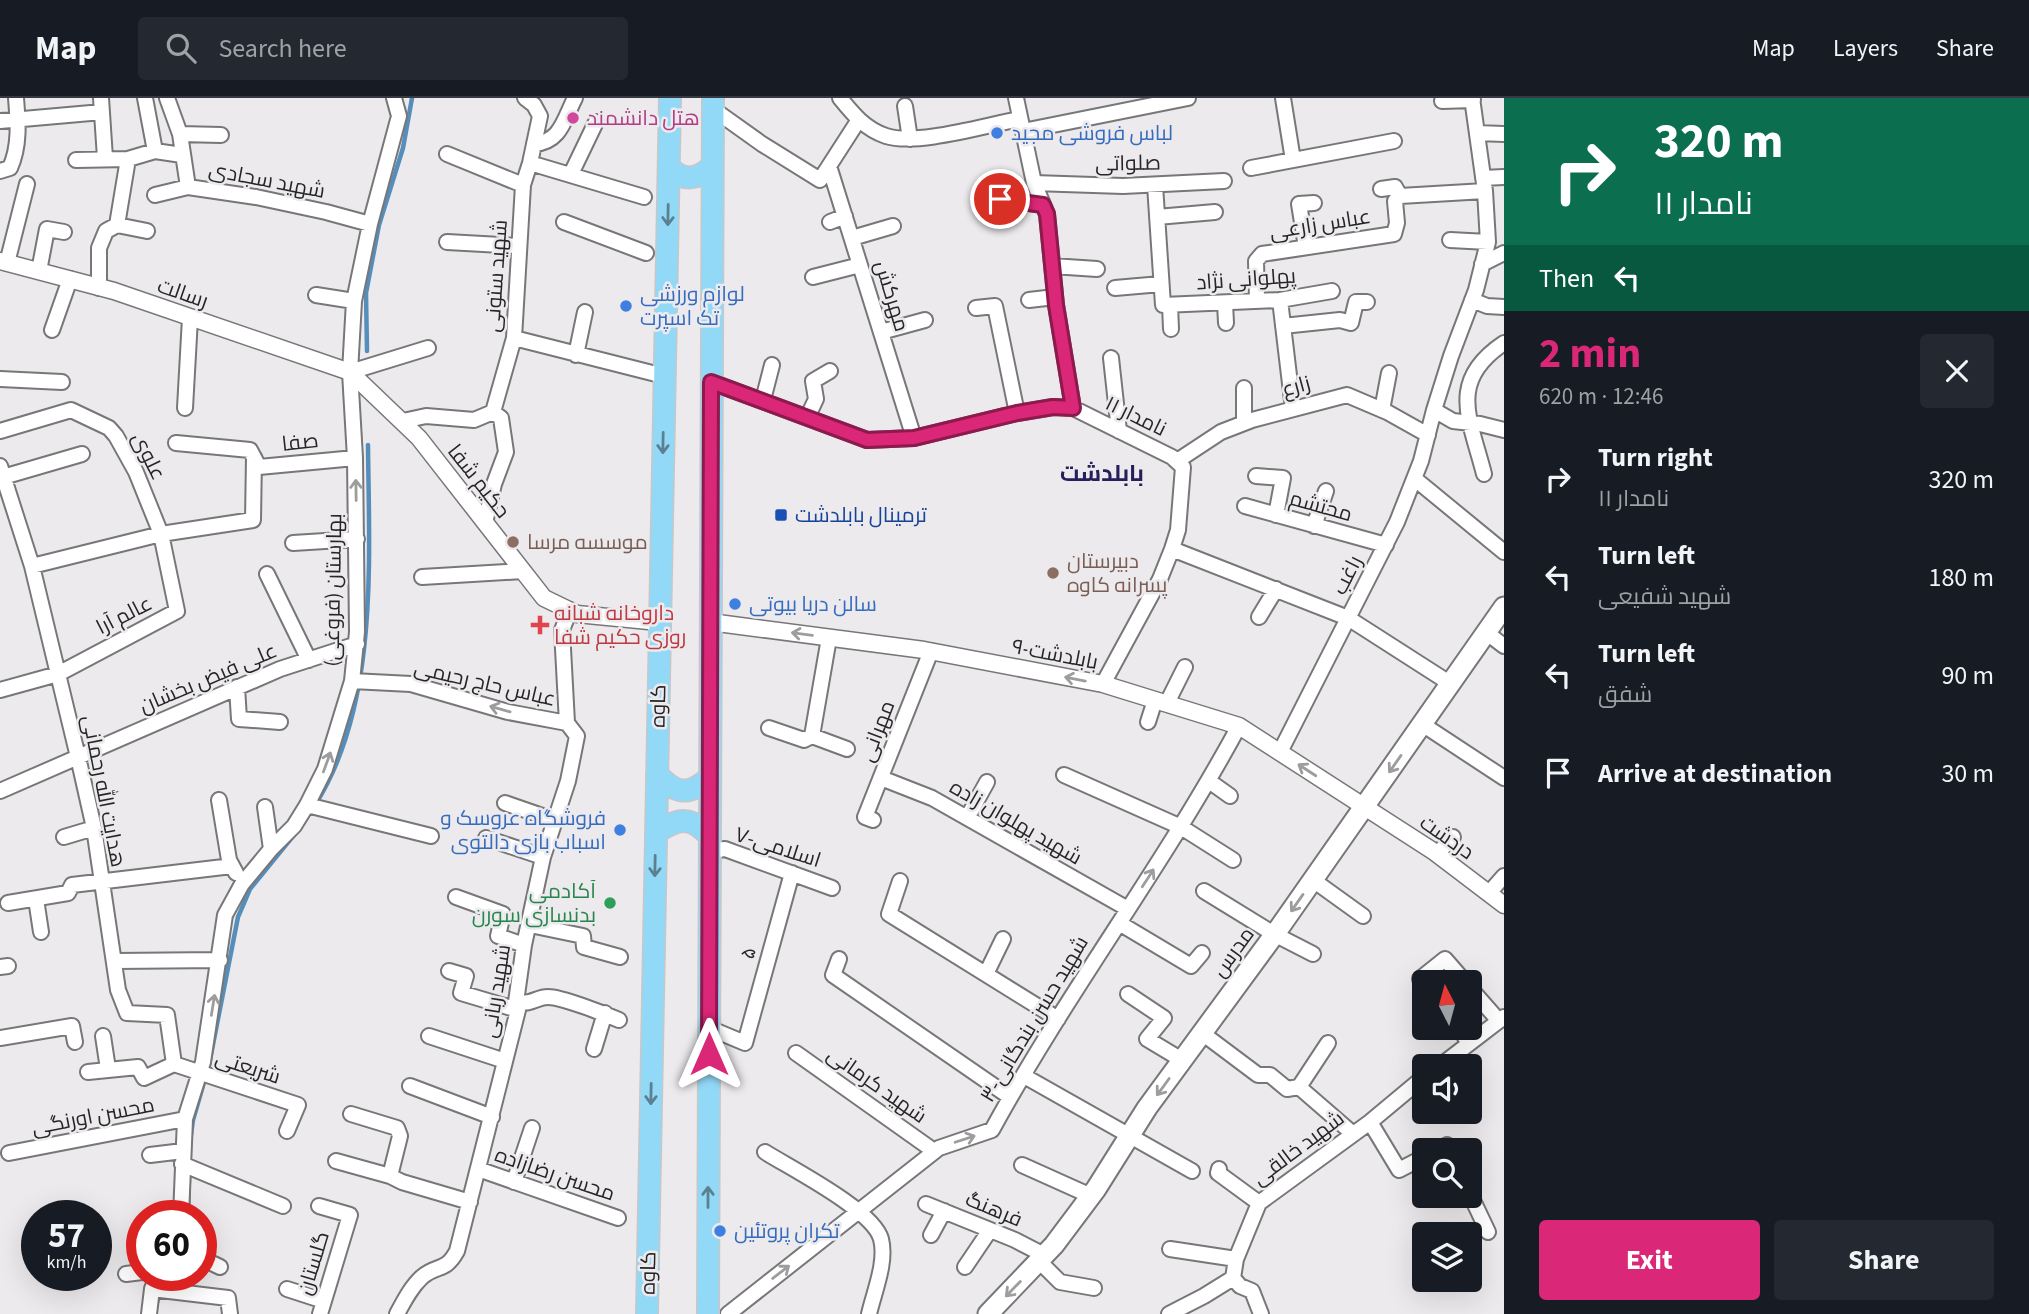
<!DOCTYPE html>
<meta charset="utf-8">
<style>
:root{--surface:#171b24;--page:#242831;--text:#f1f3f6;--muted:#9ea1a6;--line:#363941;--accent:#db2777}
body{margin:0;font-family:"Source Sans 3",Cairo,sans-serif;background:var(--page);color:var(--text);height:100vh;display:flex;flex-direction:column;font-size:26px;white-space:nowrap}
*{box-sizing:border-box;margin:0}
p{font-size:23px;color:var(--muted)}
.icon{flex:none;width:38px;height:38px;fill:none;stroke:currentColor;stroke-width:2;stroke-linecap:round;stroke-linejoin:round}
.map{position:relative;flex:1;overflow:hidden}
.drawer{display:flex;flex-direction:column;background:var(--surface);width:525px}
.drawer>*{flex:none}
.guide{background:#0b6e4f;color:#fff;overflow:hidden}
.needle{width:46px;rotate:354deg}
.controls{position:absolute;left:1412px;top:872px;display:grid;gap:14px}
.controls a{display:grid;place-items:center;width:70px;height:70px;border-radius:7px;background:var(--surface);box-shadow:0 7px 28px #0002;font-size:35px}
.speed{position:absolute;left:21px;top:1102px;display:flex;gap:14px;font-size:35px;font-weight:700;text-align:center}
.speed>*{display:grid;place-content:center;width:91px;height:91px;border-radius:50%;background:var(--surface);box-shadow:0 7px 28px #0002;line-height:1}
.speed small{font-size:18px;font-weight:400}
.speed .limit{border:10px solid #d22;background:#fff;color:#111}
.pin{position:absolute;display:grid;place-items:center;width:60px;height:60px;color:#fff;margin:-30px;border:4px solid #fff;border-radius:50%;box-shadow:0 2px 7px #0007}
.me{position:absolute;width:77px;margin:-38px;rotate:0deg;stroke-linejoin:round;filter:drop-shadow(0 0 5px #0008)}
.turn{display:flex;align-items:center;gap:24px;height:147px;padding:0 35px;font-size:32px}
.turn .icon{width:91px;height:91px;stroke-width:2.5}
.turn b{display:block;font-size:49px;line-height:60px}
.then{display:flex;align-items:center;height:66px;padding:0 35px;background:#0003;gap:14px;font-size:26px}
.round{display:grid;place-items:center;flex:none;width:74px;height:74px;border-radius:7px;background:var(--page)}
.summary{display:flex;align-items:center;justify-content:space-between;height:119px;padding:0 35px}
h1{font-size:42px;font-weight:700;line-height:52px;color:var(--accent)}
.button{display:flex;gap:14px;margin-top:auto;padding:14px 35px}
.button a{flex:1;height:80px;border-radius:7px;background:var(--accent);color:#fff;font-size:28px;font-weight:700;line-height:80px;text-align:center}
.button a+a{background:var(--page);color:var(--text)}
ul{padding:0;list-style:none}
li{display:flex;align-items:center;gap:21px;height:98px;padding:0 35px}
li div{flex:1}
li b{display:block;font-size:26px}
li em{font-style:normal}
header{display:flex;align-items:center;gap:42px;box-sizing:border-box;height:98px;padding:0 35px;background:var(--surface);border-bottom:2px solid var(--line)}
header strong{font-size:33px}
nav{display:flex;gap:38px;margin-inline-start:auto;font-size:24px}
.search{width:490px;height:63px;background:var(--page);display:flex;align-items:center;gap:18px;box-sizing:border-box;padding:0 24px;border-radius:7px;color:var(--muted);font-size:26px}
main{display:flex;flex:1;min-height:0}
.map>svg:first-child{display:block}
</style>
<header>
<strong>Map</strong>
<div class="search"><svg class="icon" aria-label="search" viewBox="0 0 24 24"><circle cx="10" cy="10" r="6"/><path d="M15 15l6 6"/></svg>Search here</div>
<nav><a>Map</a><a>Layers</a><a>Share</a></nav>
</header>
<main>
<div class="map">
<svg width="1504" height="1216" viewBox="0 0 1504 1216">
<rect width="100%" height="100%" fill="#eceaed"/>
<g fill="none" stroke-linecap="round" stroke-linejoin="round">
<path stroke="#558eba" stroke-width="4.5" d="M367 253 366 195 379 127 403 50 412 0
M315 707C379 607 369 461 368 347
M191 1037 193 1022 209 967 238 819 250 791 294 737
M188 1110 189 1081
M156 1208 164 1178"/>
<g stroke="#777679" stroke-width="18">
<path id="minor" d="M101 0 105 60
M145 0 155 53
M167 0 180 36 188 89
M840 0C853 16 865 31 886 38 917 48 986 27 1020 21
M1016 0 1034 85 1047 116 1056 207 1073 310
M1283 0 1293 62
M1442 3 1473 2
M905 8 910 41
M713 11 762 46 820 82 858 23
M0 23 102 14
M1023 33 1188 0
M1477 35 1504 36
M180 36 221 37
M534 46C561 44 564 21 575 0
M447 56 523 87
M76 62 128 61 155 53 182 57
M530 65 644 99
M829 68 914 340
M1251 70 1394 43
M0 73 10 70C20 48 18 24 16 0
M571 76 596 24
M1483 80 1504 79
M1034 85 1123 88 1224 83
M1155 87 1163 207 1280 202 1332 193
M1381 91 1395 89 1400 98
M155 97 188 89 256 99 326 114 370 126
M1000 101 1043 107
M1157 119 1215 114
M564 124 646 155
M830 124 845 118
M117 127 147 133
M852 140 893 128
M1450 142 1488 144
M447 144 519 148
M1306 149 1299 106 1314 105
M7 165 27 86
M1482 166 1504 155
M1052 168 1097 171
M39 173 47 131 64 134
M813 179 860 167
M99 190V150L106 133 117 127 128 61
M1115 190 1161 186
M316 197 354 203
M1029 202 1055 199
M1280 202 1293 311
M1472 202 1487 208 1504 209
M1257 203 1256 163 1262 156 1394 136 1397 125 1395 103 1400 98 1485 93
M1225 205 1226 225
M1170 207 1171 231
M976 210 995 208 1017 315
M1283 228 1340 222 1351 225 1356 204H1367
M52 232 70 181
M881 234 925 222
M514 240 664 278
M576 257 585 214
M1111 260 1119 333
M350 274 428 250
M0 281 62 284
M711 284 867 342 914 340 1017 315 1053 309 1073 310 1172 359 1183 369 1178 432 1172 451 1160 481 1103 586
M1244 290V325
M763 302 772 267
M185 310 190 220
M1382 312 1389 275
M1434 312 1453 323 1480 326 1504 332
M808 318 816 301 813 283 830 273
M403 323 426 318 474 322 493 314 514 240 523 87 530 65 540 18 534 7 525 0
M0 333 71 312 109 330 116 338 136 374 161 436 177 513 58 576 0 592
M176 345 250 352 259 369 355 360
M1177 363 1221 334 1252 322 1347 297 1387 314 1428 337
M0 368 32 468 78 659 94 730 118 892 127 915 167 917 174 966 298 1007 287 1033
M1484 376C1470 321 1447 283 1504 245
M1256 378 1283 380 1276 417
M3 379 82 356
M1415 381 1504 454
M1245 408 1386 447
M485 425 494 386 506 354 501 320 493 314
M1314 428 1326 393
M293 445 357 441
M1172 451 1348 520 1451 586
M32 468 161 436 253 422 254 359
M267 476 309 562
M422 479 523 473
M1259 519 1276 491
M1487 535 1504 548
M352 583 411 586 508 614 567 625
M237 589 239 621 280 624
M1167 605 1185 569
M1148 624 1155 602
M1422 626 1504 680
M769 630 804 642 812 638 847 651
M812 638 829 540
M1280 654 1397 424 1421 363 1434 312 1451 258 1476 192 1488 144 1485 93 1472 0
M1064 677 1181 729 1233 762
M881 680 932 700 1128 811
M1209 683 1230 698
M0 693 280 571 357 546
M219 702 229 762 236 775
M505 705 554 722
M307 707 431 738
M265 709 271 751
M967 720 987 684
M873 722 865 719 931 553
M64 739 94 730
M486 740 543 759
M710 753 725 751 832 790
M1437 756 1453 739
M1313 782 1363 818
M900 783 889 816 1058 921
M1204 793 1274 836 1313 856
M1489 795 1504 778
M456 799 503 816 498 838 524 847
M36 801 41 834
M8 805 68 795 72 787 232 768
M1119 825 1191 868 1202 855
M530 827 583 838 584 849 620 859
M839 861 833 877 1010 999
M115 863 220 862
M0 869 8 868
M449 873 466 878 461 895 518 912
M986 876 1003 841
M1420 881 1445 861 1465 884
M1470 890 1499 923
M1128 896 1164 920 1147 941 1182 962
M516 904C533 907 536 899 548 899 562 899 605 916 619 922
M1459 929 1469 946
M709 930 745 945 792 775
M1202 935 1258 977H1270L1287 991 1299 989 1352 1035
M103 938 108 971
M429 938 505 963
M0 940 72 928 75 944
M594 951 605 915
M796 955 934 1053
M1440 968 1504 919
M88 974 138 969 144 980 174 966
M1024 978 1192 1073
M410 988 492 1019
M1299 989 1328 945
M351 1016 397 1030 400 1038 390 1078 402 1084 470 1104
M1370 1024 1399 1072 1424 1059
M1438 1052 1447 1047 1450 1052
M765 1054C792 1071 873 1112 881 1141 887 1164 874 1194 869 1216
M9 1055 185 1021
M150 1057 183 1053
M336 1063 390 1078
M182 1066 283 1108
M1022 1067 1091 1098
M478 1071 618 1120
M1219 1071 1218 1075 1259 1105
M514 1084 532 1030
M1470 1096 1488 1134
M926 1106 1015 1142 1044 1157
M319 1108 350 1117 320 1216
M181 1118 185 1021 203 964 225 817 242 786 271 751 294 728 307 707 325 671 352 583 357 534 355 360 350 274 354 203 370 126 399 18 394 0
M931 1137 944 1113
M1170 1151 1236 1161
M201 1160 220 1169
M1039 1163 1060 1184 1094 1190
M965 1169 990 1132
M126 1176 142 1174
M1233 1180 1236 1161 1259 1105 1370 1024 1424 979
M1233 1180 1240 1188 1252 1193 1261 1216
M152 1191 228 1200 230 1216
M287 1191 324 1203
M149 1216 152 1191 157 1178
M397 1216C404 1203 411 1189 422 1179 437 1166 445 1175 457 1153L518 912 516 904 524 847 543 759 568 683 577 638 567 625 562 532 570 512
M728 1216 939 1050 992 1032C1068 893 1164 767 1239 628
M1169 1216 1204 1198 1233 1180"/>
</g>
<g stroke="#777679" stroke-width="19">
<path id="tertiary" d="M0 163 114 193 350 274 419 340 544 500 577 516 659 524
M710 524 924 552 1103 586 1239 628 1433 753 1504 807"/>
</g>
<g stroke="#777679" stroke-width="23">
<path id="secondary" d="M988 1216 1054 1147 1096 1091 1147 1010 1277 833 1504 509"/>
</g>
<g stroke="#c7c7c7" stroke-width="24">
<path id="primary" d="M669 69C683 84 698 82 712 68
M657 676C675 696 689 699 710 679
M656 735C678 720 691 717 710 739
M647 1216 670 0
M708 1216 713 0"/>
</g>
<use href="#minor" stroke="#fff" stroke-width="14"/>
<use href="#tertiary" stroke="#fff" stroke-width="16"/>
<use href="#secondary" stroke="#fff" stroke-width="19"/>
<use href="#primary" stroke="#92d9f8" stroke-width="21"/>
</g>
<defs><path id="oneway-shaft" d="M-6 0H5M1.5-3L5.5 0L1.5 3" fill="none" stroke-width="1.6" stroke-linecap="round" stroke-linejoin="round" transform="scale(1.75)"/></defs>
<g stroke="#5c8090">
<use href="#oneway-shaft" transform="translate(668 117) rotate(91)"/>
<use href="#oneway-shaft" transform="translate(663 345) rotate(91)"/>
<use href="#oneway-shaft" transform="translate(655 768) rotate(91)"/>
<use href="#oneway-shaft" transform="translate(651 996) rotate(91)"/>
<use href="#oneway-shaft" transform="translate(708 1099) rotate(-90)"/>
</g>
<g stroke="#9e9d9e">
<use href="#oneway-shaft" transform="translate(356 392) rotate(-91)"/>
<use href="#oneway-shaft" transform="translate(802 536) rotate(-173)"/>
<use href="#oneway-shaft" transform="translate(1075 581) rotate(-169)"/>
<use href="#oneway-shaft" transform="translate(500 611) rotate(-164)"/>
<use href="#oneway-shaft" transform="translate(327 664) rotate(-70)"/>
<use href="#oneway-shaft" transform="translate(1395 666) rotate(125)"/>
<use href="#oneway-shaft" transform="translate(1307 672) rotate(-147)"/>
<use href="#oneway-shaft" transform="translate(1148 780) rotate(-57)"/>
<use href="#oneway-shaft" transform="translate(1297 805) rotate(125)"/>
<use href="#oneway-shaft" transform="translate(213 907) rotate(-81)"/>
<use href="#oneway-shaft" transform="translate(1163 989) rotate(126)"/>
<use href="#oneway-shaft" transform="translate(965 1041) rotate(-18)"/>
<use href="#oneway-shaft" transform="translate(781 1174) rotate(-38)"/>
<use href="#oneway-shaft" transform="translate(1013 1191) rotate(134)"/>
</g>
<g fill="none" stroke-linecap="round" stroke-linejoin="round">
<g stroke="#8e194d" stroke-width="18">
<path id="route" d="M709 956 711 284 867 342 914 340 1017 315 1053 309 1073 310 1056 207 1047 116 1043 107 1000 101"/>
</g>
<use href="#route" stroke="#db2777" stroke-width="12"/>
</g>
<circle fill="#d1479c" stroke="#eceaed" stroke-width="2.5" cx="573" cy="20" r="7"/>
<g fill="#3f7fe0" stroke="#eceaed" stroke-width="2.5">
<circle cx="997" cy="35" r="7"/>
<circle cx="626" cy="208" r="7"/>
<circle cx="735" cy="506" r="7"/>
<circle cx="620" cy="732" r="7"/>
<circle cx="720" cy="1133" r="7"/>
</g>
<rect fill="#1a4fb4" stroke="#eceaed" stroke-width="2.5" x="774" y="410" width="14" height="14" rx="3.5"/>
<g fill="#8d6e63" stroke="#eceaed" stroke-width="2.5">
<circle cx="513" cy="444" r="7"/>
<circle cx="1053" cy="475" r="7"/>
</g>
<path fill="#e0444e" stroke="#eceaed" stroke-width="2.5" d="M536.5 516.5h7v7h7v7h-7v7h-7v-7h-7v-7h7z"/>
<circle fill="#2e9e5b" stroke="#eceaed" stroke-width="2.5" cx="610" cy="805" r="7"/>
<g text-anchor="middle" stroke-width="5" stroke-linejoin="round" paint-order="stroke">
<g font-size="21" fill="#b23c85" stroke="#eceaed" text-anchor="start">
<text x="587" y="27">هتل دانشمند</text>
</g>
<g font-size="21" fill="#366cbe" stroke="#eceaed" text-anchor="start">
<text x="1011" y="42">لباس فروشی مجید</text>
<text x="640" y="203">لوازم ورزشی<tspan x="640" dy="24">تک اسپرت</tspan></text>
<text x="749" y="513">سالن دریا بیوتی</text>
<text x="606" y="727" text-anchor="end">فروشگاه عروسک و<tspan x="606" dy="24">اسباب بازی دالتوی</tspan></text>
<text x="734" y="1140">تکران پروتئین</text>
</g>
<g font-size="21" fill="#272627" stroke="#eceaed">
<text transform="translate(1128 65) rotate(-1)" y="7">صلواتی</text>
<text transform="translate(267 82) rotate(11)" y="7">شهید سجادی</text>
<text transform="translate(1320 126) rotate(-9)" y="7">عباس زارعی</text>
<text transform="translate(496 178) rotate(-86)" y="7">شهید ستونی</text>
<text transform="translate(1246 181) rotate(-4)" y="7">پهلوانی نژاد</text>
<text transform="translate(183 195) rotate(19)" y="7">رسالت</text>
<text transform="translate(892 198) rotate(73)" y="7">مهرکش</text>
<text transform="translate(1296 288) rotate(-15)" y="7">زارع</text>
<text transform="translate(1136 318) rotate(26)" y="7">۱۱ نامدار</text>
<text transform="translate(300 344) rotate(-6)" y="7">صفا</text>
<text transform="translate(149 358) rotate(64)" y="7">علوی</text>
<text transform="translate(479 383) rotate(52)" y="7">حکیم شفا</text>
<text transform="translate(1321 408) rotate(16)" y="7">محتشم</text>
<text transform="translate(1347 477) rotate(-63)" y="7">راغب</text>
<text transform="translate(333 492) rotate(-89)" y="7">بهارستان (فروغی)</text>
<text transform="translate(124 517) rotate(-27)" y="7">عالم آرا</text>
<text transform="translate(1055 556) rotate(11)" y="7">۹-بابلدشت</text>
<text transform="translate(208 580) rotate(-23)" y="7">علی فیض بخشان</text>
<text transform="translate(485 585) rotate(13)" y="7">عباس حاج رحیمی</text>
<text transform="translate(658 608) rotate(-89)" y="7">کاوه</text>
<text transform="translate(877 633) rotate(-69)" y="7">مهرانی</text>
<text transform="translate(104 693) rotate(79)" y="7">هدایت الله رحمانی</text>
<text transform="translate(1016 724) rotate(30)" y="7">شهید پهلوان زاده</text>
<text transform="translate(1447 739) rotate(35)" y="7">دردشت</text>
<text transform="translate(778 749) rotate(18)" y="7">۷-اسلامی</text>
<text transform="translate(1233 854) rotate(-54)" y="7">مدرس</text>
<text transform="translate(748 855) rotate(-75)" y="7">۵</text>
<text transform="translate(496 893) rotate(-81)" y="7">شهید ربانی</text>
<text transform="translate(1034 921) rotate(-59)" y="7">۳-شهید حسن بندگانی</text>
<text transform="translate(248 969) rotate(18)" y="7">شریعتی</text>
<text transform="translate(877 987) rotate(35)" y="7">شهید کرمانی</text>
<text transform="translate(93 1018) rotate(-11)" y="7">محسن اورنگی</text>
<text transform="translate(1298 1050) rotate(-37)" y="7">شهید خالقی</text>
<text transform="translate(555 1076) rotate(19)" y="7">محسن رضازاده</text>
<text transform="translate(994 1111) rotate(23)" y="7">فرهنگ</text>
<text transform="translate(313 1165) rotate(-73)" y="7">گلستان</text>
<text transform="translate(648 1175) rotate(-89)" y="7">کاوه</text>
</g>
<g font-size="21" fill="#164399" stroke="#eceaed" text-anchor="start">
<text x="795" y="424">ترمینال بابلدشت</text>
</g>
<g font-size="21" fill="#785e54" stroke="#eceaed" text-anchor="start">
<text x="527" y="451">موسسه مرسا</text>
<text x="1067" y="470">دبیرستان<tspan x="1067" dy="24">پسرانه کاوه</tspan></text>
</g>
<g font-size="21" fill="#be3a42" stroke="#eceaed" text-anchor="start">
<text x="554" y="522">داروخانه شبانه‌<tspan x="554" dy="24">روزی حکیم شفا</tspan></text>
</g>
<g font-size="21" fill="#27864d" stroke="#eceaed" text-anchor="end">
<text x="596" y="800">آکادمی<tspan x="596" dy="24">بدنسازی سورن</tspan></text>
</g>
<g font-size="23" font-weight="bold" fill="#26205a" stroke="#eceaed">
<text x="1102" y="383">بابلدشت</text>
</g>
</g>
</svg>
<div class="controls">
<a><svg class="needle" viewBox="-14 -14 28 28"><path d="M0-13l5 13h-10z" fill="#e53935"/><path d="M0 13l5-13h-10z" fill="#9ea1a6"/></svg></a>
<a><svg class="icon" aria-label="sound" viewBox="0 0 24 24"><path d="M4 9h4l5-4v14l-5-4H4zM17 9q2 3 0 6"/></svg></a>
<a><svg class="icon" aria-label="search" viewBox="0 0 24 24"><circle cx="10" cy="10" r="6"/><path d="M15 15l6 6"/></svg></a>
<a><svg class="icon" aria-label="layers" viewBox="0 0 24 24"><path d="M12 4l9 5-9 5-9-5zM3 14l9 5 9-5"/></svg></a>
</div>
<div class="speed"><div>57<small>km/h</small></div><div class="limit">60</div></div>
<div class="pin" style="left:1000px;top:101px;background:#d93025"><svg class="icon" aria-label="arrive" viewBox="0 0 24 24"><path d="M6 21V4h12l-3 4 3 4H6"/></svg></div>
<svg class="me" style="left:709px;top:956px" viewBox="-20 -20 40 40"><path d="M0-17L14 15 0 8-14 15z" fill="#db2777" stroke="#fff" stroke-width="4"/></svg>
</div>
<section class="drawer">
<div class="guide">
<div class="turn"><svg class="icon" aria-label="right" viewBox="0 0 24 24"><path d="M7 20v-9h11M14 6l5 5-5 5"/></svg><div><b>320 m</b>۱۱ نامدار</div></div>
<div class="then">Then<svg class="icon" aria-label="left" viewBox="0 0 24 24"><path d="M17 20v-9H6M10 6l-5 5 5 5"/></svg></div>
</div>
<div class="summary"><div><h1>2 min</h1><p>620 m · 12:46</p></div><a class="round"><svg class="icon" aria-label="close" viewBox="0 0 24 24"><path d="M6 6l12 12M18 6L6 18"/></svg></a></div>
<ul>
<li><svg class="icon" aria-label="right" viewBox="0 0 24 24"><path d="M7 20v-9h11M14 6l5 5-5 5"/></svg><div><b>Turn right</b><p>۱۱ نامدار</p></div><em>320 m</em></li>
<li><svg class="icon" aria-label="left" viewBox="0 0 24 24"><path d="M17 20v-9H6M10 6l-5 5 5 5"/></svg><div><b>Turn left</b><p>شهید شفیعی</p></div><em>180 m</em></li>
<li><svg class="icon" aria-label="left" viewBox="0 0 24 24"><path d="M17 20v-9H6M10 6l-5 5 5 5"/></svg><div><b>Turn left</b><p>شفق</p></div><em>90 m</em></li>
<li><svg class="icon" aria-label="arrive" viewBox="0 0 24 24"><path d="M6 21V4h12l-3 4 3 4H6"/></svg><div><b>Arrive at destination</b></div><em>30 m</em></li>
</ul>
<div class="button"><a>Exit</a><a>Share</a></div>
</section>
</main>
